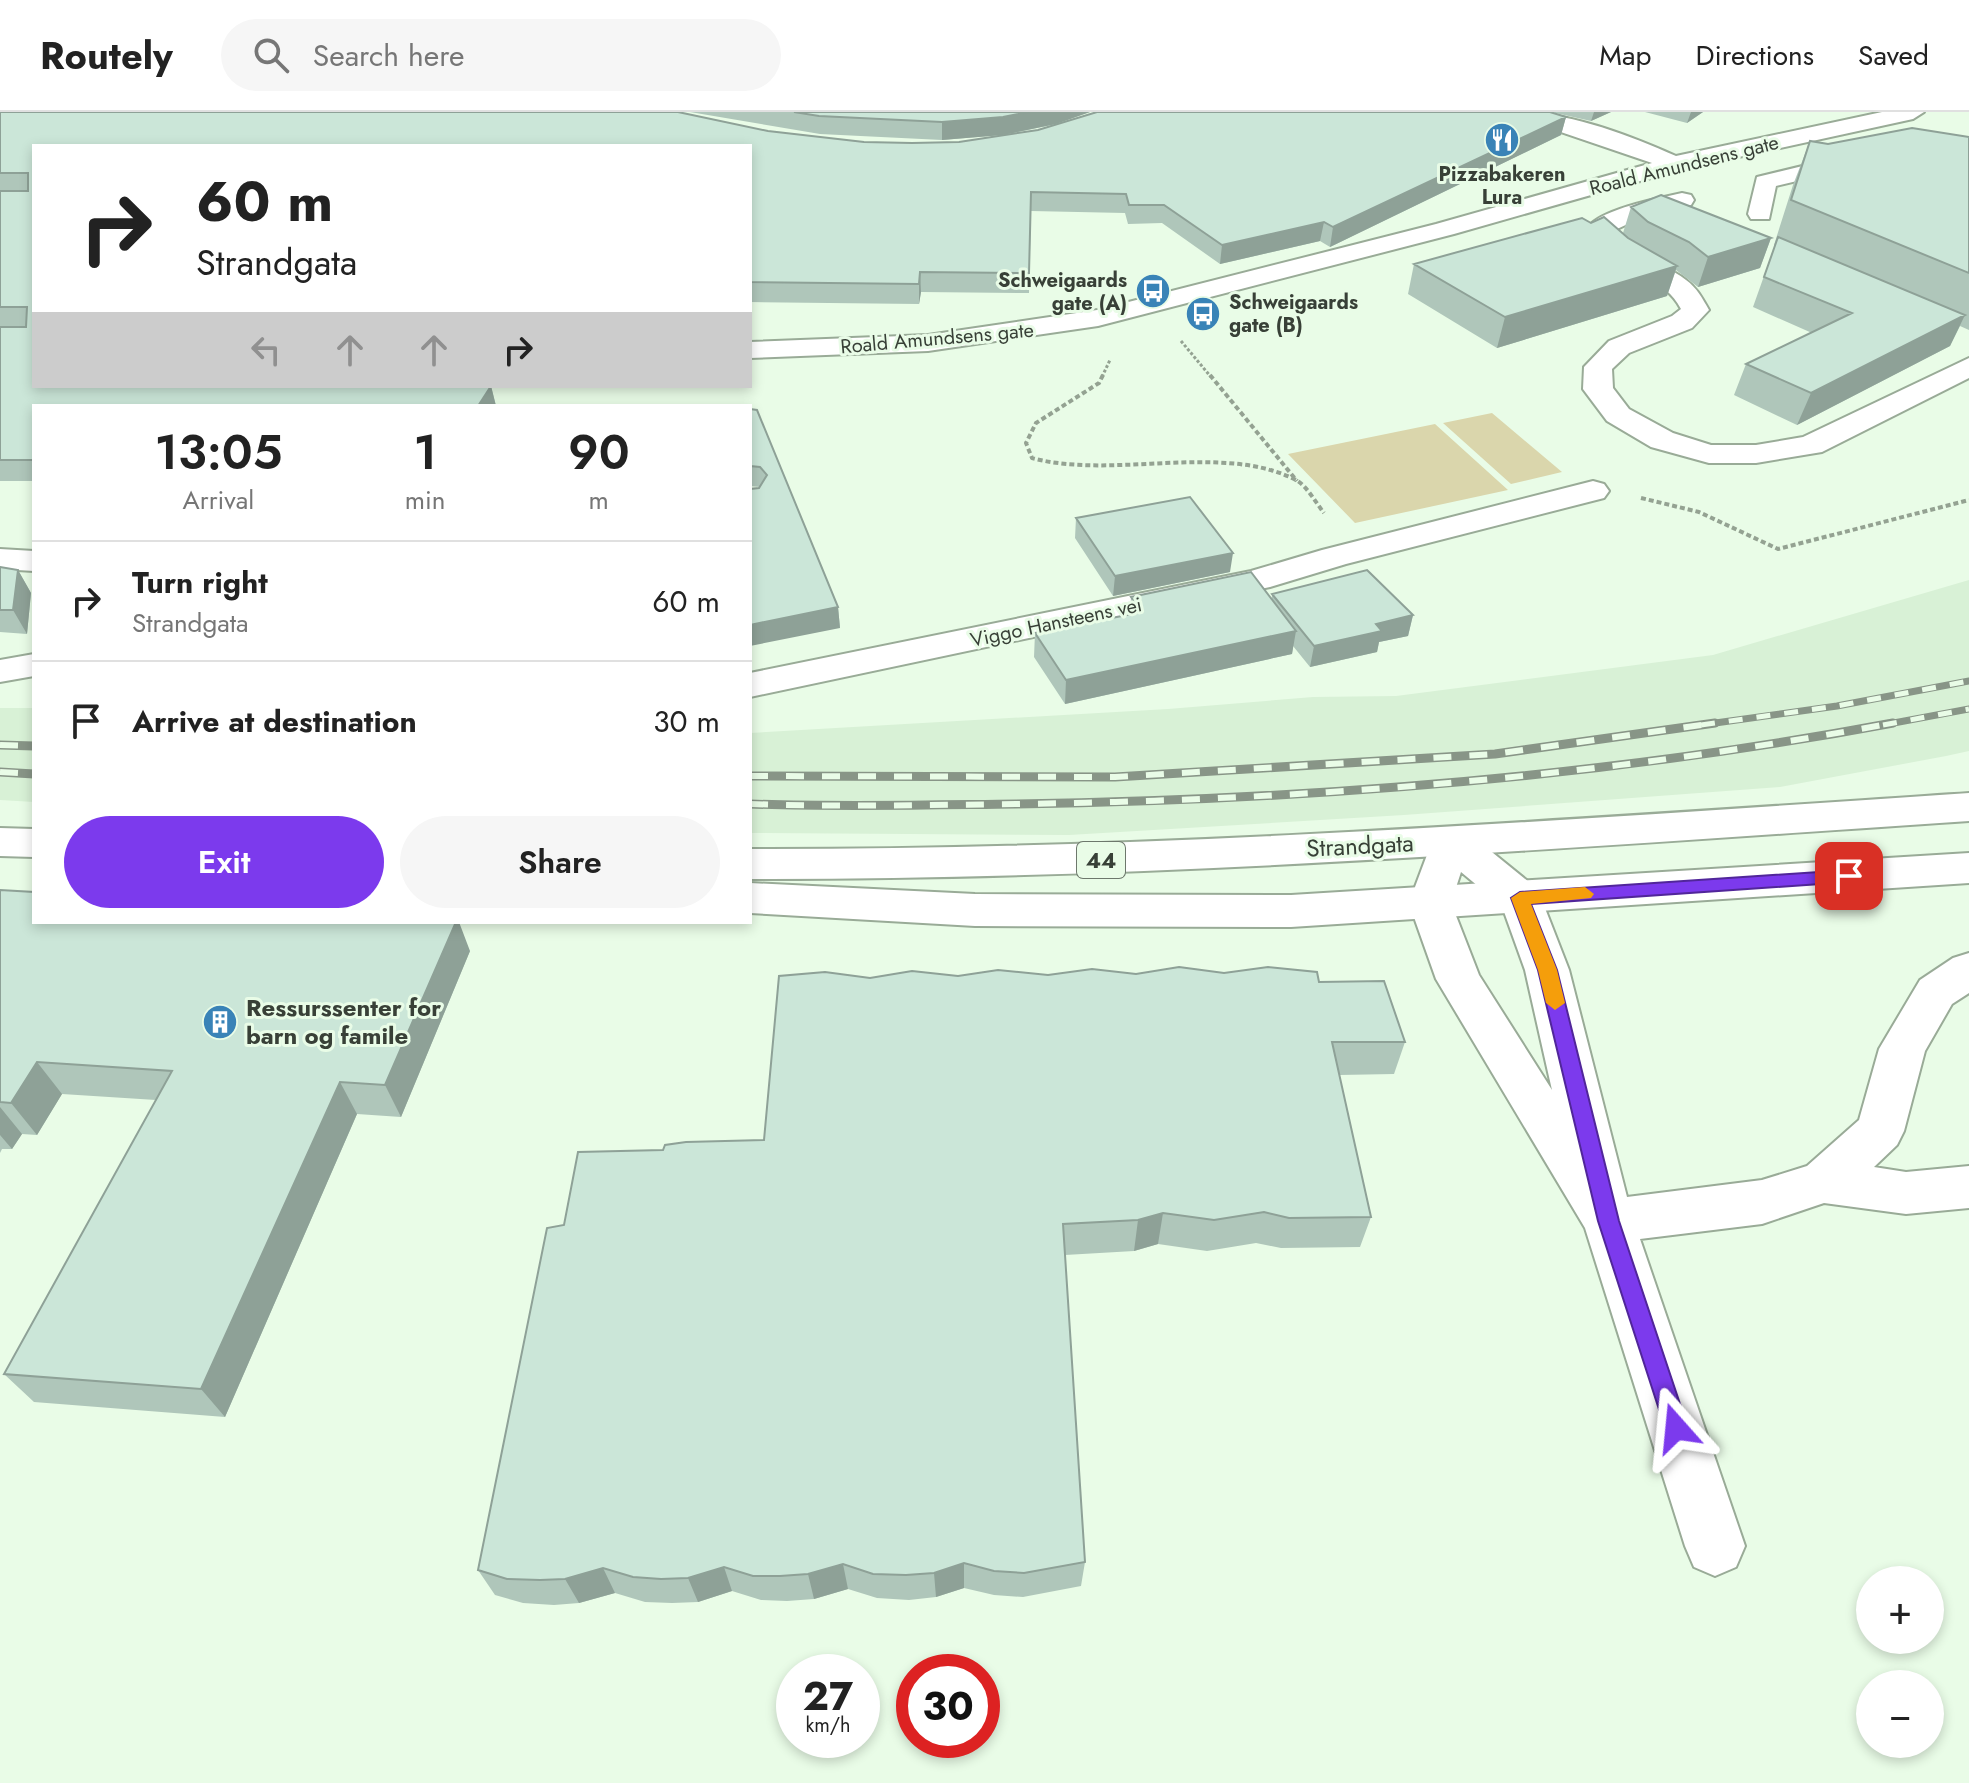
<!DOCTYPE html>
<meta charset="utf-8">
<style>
:root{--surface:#fff;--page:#f6f6f6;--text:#222;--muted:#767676;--line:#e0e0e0;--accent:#7c3aed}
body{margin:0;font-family:Jost,sans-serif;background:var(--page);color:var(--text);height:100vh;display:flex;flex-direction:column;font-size:30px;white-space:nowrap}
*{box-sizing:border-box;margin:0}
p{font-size:26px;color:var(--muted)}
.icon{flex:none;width:44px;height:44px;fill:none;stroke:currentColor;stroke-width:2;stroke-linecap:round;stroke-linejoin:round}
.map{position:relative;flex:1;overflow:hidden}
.drawer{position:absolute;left:32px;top:292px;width:720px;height:520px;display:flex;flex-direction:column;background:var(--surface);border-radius:0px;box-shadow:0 4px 12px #0003}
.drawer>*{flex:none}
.banner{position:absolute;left:32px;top:32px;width:720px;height:244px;border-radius:0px;box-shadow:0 4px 12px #0003;background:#fff;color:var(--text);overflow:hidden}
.buttons{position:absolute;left:1856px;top:1454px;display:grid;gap:16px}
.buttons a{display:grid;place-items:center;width:88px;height:88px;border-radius:50%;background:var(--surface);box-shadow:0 4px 12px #0003;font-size:40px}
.speed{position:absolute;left:776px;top:1542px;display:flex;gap:16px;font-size:40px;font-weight:700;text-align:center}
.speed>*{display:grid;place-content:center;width:104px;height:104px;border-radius:50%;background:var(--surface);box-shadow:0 4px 12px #0003;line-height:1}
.speed small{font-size:20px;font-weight:400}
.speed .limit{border:12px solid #d22;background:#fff;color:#111}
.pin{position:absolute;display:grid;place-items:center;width:68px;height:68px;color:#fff;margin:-34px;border-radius:16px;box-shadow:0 4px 12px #0006}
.me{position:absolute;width:88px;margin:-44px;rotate:342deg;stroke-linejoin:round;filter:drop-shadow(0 0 6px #0008)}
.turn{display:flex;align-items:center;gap:28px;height:168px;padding:0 32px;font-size:36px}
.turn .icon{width:104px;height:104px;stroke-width:2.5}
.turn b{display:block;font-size:56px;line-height:68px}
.lanes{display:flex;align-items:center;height:76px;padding:0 32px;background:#0003;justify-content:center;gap:40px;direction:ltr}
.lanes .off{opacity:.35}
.eta{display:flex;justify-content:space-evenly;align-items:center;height:136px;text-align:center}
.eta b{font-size:48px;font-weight:600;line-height:56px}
.primary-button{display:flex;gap:16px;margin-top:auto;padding:16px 32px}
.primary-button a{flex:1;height:92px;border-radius:48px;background:var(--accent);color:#fff;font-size:32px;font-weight:600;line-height:92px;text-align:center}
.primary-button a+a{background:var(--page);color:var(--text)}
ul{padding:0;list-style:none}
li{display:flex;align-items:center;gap:24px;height:120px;padding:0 32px;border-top:2px solid var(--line)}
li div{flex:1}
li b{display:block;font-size:30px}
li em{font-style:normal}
header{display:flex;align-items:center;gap:48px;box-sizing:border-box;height:112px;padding:0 40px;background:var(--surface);border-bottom:2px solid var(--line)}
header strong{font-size:38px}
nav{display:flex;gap:44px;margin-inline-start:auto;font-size:28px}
.search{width:560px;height:72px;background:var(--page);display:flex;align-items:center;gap:20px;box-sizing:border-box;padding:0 28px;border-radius:44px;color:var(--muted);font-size:30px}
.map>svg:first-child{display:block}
</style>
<header>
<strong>Routely</strong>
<div class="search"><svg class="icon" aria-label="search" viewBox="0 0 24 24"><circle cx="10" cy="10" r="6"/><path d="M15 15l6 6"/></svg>Search here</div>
<nav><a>Map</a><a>Directions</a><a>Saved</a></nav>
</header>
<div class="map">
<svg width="1969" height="1671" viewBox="0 0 1969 1671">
<rect width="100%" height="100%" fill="#e9fce7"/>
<path fill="#d8f1d6" d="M1969 468V639L1946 644 1780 675 1404 703 1069 723 750 721V621L1168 597 1313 585 1396 584 1713 543Z
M0 596H34V690L0 688Z"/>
<path fill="#dad6ac" d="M1492 301 1562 360 1511 372 1443 311Z
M1435 312 1508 378 1355 411 1288 342Z"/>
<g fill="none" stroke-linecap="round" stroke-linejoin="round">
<g stroke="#99ab97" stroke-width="4">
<path id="minor" d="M1514 0C1569 0 1626 22 1676 44L1882 0H1924L1913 7 1679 58 1454 122 1098 214 928 239 750 246V230L928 223 1097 198 1436 112 1652 51 1517 5Z
M1969 37V51L1852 56 1776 74 1769 107H1751L1748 102 1757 65 1852 42Z
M1682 81 1691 83 1694 88 1691 93 1634 109 1615 118C1627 147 1664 150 1686 168 1697 176 1702 186 1709 198L1692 216 1629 241 1612 257 1613 276 1629 297 1673 321 1711 333H1756L1803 325 1969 246V266L1822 340 1756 351H1709L1651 335 1607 309 1583 277 1584 255 1609 229 1672 204 1681 197C1660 156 1608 166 1588 115 1602 97 1659 86 1682 81Z
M1593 369 1604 372 1609 379 1604 386 1346 452 1270 475 750 585V561L1251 459 1322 438Z
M0 437 34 439V459L0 457Z
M34 542V564L0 570V548Z
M1451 715 1466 719 1535 775 1541 786 1569 858 1627 1085 1762 1068 1807 1054 1859 1008 1879 937 1920 868 1953 846 1969 841V881L1952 892 1925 939 1904 1019 1897 1033 1874 1055 1906 1060 1969 1054V1096L1906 1102 1824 1091 1762 1112 1640 1127 1745 1434 1736 1455 1715 1464 1694 1455 1685 1434 1585 1116 1436 867 1409 791 1436 719ZM1461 760 1502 794 1525 858 1552 978 1479 863 1451 791Z"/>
</g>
<g stroke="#99ab97" stroke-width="4">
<path id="major" d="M1969 681V709C1563 736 1157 768 750 767V737C1157 738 1563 708 1969 681Z
M0 716 34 717V745L0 744Z
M1969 741V771L1291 815 975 814 750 801V771L975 782 1291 783Z"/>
</g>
<path stroke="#94a292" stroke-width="3" stroke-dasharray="3 2" stroke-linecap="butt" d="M1181 229 1211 265
M1102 265 1110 248"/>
<path stroke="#94a292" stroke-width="4" stroke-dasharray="5 3" stroke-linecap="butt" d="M1103 263 1099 271 1036 311 1026 331 1032 346C1113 368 1222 330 1296 368 1307 374 1316 391 1324 401
M1210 263 1297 369
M1641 386 1699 400 1778 437 1969 388"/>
<use href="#minor" fill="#fff" fill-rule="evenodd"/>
<use href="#major" fill="#fff" fill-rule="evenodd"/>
<g stroke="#889587" stroke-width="7">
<path id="rail-far1" d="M1701 613 1837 594 1969 569
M1883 613 1969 597"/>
</g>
<g stroke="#889587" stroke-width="9">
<path id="rail" d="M0 633 34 634
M0 660 34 662
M750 664 1115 665 1495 642 1715 611
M750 692C839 695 927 693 1016 692 1310 688 1604 665 1893 611"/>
</g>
<use href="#rail-far1" stroke="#e9fce7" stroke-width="5" stroke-dasharray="14" stroke-linecap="butt"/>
<use href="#rail" stroke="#e9fce7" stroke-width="6" stroke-dasharray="18" stroke-linecap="butt"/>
</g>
<path fill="#afc6ba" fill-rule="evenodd" d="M0 0 768 19 864 30 912 31 959 30 1001 23 942 28 820 22 690 0H1090L1056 12 1097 0H1611L1591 9 1551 0 1566 5 1561 23 1330 135 1320 129 1220 152 1162 111 1128 112 1125 101 1031 99 1029 181 921 180 919 192 750 190V34H34V274H491L496 294H34V369H0ZM1056 12 1038 18 1004 23 1037 16Z
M1645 0H1703L1687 11Z
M1969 25V218L1960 214 1950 234 1797 313 1734 283 1746 252 1812 221 1753 195 1775 133H1774L1793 73 1810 29 1828 32Z
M1631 95 1771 126 1760 156 1698 175 1676 158 1667 184 1497 236 1408 182 1414 152 1623 121Z
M750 297 838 495 840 516 760 375 750 374Z
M1076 406 1230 460 1113 484 1075 426Z
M0 455 18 458 31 481 27 522 0 520Z
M1272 482 1413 503 1408 524 1379 530 1377 540 1310 555 1293 534 1292 542 1065 592 1034 545 1035 521 1130 503 1131 485 1272 487Z
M0 778 470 839 401 1005 357 1002 225 1305 34 1290 4 1262 156 988 62 982 37 1023 22 1022 12 1037H2L0 1041Z
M1224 861 1319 870 1405 930 1394 962 1339 963 1371 1105 1360 1135 1281 1136 1256 1131 1207 1139 1158 1132 1134 1139 1065 1143 1085 1450 1081 1474 1023 1485 994 1483 964 1476 936 1485 909 1488 877 1486 848 1477 814 1487 787 1489 761 1488 732 1479 698 1490 672 1491 645 1490 615 1481 579 1491 554 1493 523 1491 495 1483 478 1458 564 1113 663 1038 764 1028 870 866Z"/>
<path fill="#8ea197" d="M1028 0H1090L1056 12 1003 23 942 28V10Z
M1594 0H1611L1591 9Z
M1691 0H1703L1687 11Z
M1566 5 1561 23 1330 135 1333 115Z
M1324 110 1320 129 1220 152 1222 133Z
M1771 126 1760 156 1698 175 1708 145Z
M1677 154 1667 184 1497 236 1505 205Z
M920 160 921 180 919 192V172Z
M1965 203 1950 234 1797 313 1811 281Z
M491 274 496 294H478Z
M1233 441 1230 460 1113 484 1115 464Z
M18 458 31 481 27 522 13 498Z
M838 495 840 516 750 534V513Z
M1413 503 1408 524 1379 530 1377 540 1310 555 1314 534 1376 512Z
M1296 519 1292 542 1065 592 1066 568Z
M456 810H459L470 839 401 1005 385 973Z
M37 950 62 982 37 1023 11 991Z
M340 970 357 1002 225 1305 201 1277Z
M0 995 22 1022 12 1037 0 1023Z
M1163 1101 1158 1132 1134 1139 1138 1108Z
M964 1451V1476L936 1485 934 1461Z
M843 1452 848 1477 814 1487 808 1462Z
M724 1455 732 1479 698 1490 688 1466Z
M603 1456 615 1481 579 1491 565 1467Z"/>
<path fill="#cbe6d8" stroke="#8ea197" stroke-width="2" d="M0 0H678L768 19 864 30 912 31 959 30 1038 18 1097 0H1550L1566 5 1333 115 1324 110 1222 133 1164 93H1129L1126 82 1031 80 1029 161 920 160 919 172 750 170V34H34V274H491L478 294H34V348H0V215H26L27 195H0V79H28V61H0Z
M794 0H1028L1003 5 942 10 819 4Z
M1912 16 1969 25V161L1791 88 1810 29 1828 32Z
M1661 83 1771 126 1708 145 1689 130 1648 110 1631 95Z
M1604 105 1628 126 1677 154 1505 205 1414 152 1582 106 1591 111Z
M1778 125 1965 203 1811 281 1746 252 1852 201 1764 165Z
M750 297 757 298 838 495 750 513V377L759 376 767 363 760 355 750 354Z
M1190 385 1233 441 1115 464 1076 406Z
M0 455 18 458 13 498H0Z
M1367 458 1413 503 1376 512 1382 519 1314 534 1272 482Z
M1251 460 1296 519 1066 568 1035 521 1142 500 1131 485Z
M0 778 34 780V810H456L385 973 340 970 201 1277 4 1262 172 959 37 950 11 991 0 990Z
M1179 855 1224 861 1268 855 1317 860 1319 870 1384 869 1405 930H1332L1371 1105 1289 1106 1264 1100 1214 1108 1163 1101 1138 1108 1063 1112 1085 1450 1024 1461 994 1459 964 1451 934 1461 906 1463 873 1462 843 1452 808 1462 780 1464H753L724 1455 688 1466 661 1467 633 1465 603 1456 565 1467 540 1468 507 1467 478 1458 547 1116 564 1113 578 1040 663 1038 665 1033 686 1030 764 1028 779 864 825 860 870 866 912 859 958 864 998 858 1048 863 1092 857 1136 862Z"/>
<path fill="#7c3aed" stroke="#51269a" stroke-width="2" d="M1849 758 1858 764 1849 770 1531 792 1557 858 1619 1109 1688 1316 1685 1324 1676 1327 1668 1324 1665 1316 1598 1109 1538 858 1511 786 1520 780Z"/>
<path fill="#f59e0b" d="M1585 775 1594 782 1591 786 1531 792 1557 858 1565 891 1555 898 1546 891 1538 858 1511 786 1520 780Z"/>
<defs>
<g id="restaurant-disc" transform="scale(1.8)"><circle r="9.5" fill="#3983b7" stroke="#e9fce7"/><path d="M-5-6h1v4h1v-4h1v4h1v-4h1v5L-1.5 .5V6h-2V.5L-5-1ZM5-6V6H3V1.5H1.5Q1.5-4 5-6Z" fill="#fff"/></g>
<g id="bus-disc" transform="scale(1.8)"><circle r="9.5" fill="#3983b7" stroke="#e9fce7"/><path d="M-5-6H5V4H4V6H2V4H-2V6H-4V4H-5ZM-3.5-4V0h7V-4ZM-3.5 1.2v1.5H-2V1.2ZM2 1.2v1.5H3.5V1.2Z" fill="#fff"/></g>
<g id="building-disc" transform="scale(1.8)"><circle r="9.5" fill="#3983b7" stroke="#e9fce7"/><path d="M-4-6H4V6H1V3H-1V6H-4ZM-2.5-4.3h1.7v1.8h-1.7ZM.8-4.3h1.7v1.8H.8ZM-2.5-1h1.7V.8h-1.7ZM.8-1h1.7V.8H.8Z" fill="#fff"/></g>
</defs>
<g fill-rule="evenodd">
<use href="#restaurant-disc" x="1502" y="28"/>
<use href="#bus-disc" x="1153" y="179"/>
<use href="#bus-disc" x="1203" y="202"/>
<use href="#building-disc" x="220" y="910"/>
</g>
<g text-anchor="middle" stroke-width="6" stroke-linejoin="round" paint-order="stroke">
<g font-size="20" fill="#384037" stroke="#e9fce7">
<text transform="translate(1684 53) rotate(-14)" y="7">Roald Amundsens gate</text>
<text transform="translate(937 226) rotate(-5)" y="7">Roald Amundsens gate</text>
<text transform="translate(1056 510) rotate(-12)" y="7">Viggo Hansteens vei</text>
</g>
<g font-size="20" font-weight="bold" fill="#384037" stroke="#e9fce7">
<text x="1502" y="69">Pizzabakeren<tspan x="1502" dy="23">Lura</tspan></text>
<text x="1127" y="175" text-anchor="end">Schweigaards<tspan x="1127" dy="23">gate (A)</tspan></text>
<text x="1229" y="197" text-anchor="start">Schweigaards<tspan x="1229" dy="23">gate (B)</tspan></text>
</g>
<rect fill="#e9fce7" stroke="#6d786c" stroke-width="2" x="1077" y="730" width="48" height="36" rx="6"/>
<g font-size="22" font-weight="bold" fill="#384037">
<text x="1101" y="756">44</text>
</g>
<g font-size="24" fill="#384037" stroke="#e9fce7">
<text transform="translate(1360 734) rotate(-3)" y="8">Strandgata</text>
</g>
<g font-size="24" font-weight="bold" fill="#384037" stroke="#e9fce7" text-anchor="start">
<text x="246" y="904">Ressurssenter for<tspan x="246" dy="28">barn og famile</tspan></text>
</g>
</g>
</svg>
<div class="buttons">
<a>+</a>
<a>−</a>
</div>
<div class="speed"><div>27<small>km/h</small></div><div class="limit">30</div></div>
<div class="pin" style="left:1849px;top:764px;background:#d93025"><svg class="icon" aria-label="arrive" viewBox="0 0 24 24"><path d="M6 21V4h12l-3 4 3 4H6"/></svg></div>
<svg class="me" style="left:1676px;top:1316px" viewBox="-20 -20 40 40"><path d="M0-17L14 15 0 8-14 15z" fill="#7c3aed" stroke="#fff" stroke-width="4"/></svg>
<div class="banner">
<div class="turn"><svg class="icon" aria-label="right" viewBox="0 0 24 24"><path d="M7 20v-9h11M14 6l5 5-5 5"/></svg><div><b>60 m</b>Strandgata</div></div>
<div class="lanes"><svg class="icon off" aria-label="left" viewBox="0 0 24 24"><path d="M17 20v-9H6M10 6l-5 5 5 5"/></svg><svg class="icon off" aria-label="ahead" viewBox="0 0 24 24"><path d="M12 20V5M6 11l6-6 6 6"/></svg><svg class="icon off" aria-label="ahead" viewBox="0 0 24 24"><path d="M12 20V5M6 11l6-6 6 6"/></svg><svg class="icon" aria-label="right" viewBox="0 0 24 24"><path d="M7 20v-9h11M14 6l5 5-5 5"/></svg></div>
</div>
<section class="drawer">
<div class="eta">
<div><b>13:05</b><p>Arrival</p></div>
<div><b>1</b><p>min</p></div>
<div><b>90</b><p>m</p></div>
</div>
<ul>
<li><svg class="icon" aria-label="right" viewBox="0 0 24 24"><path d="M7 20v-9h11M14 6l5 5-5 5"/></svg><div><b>Turn right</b><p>Strandgata</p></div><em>60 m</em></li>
<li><svg class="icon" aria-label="arrive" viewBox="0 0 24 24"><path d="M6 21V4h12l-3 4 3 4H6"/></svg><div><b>Arrive at destination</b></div><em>30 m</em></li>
</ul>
<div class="primary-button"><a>Exit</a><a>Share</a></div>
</section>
</div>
